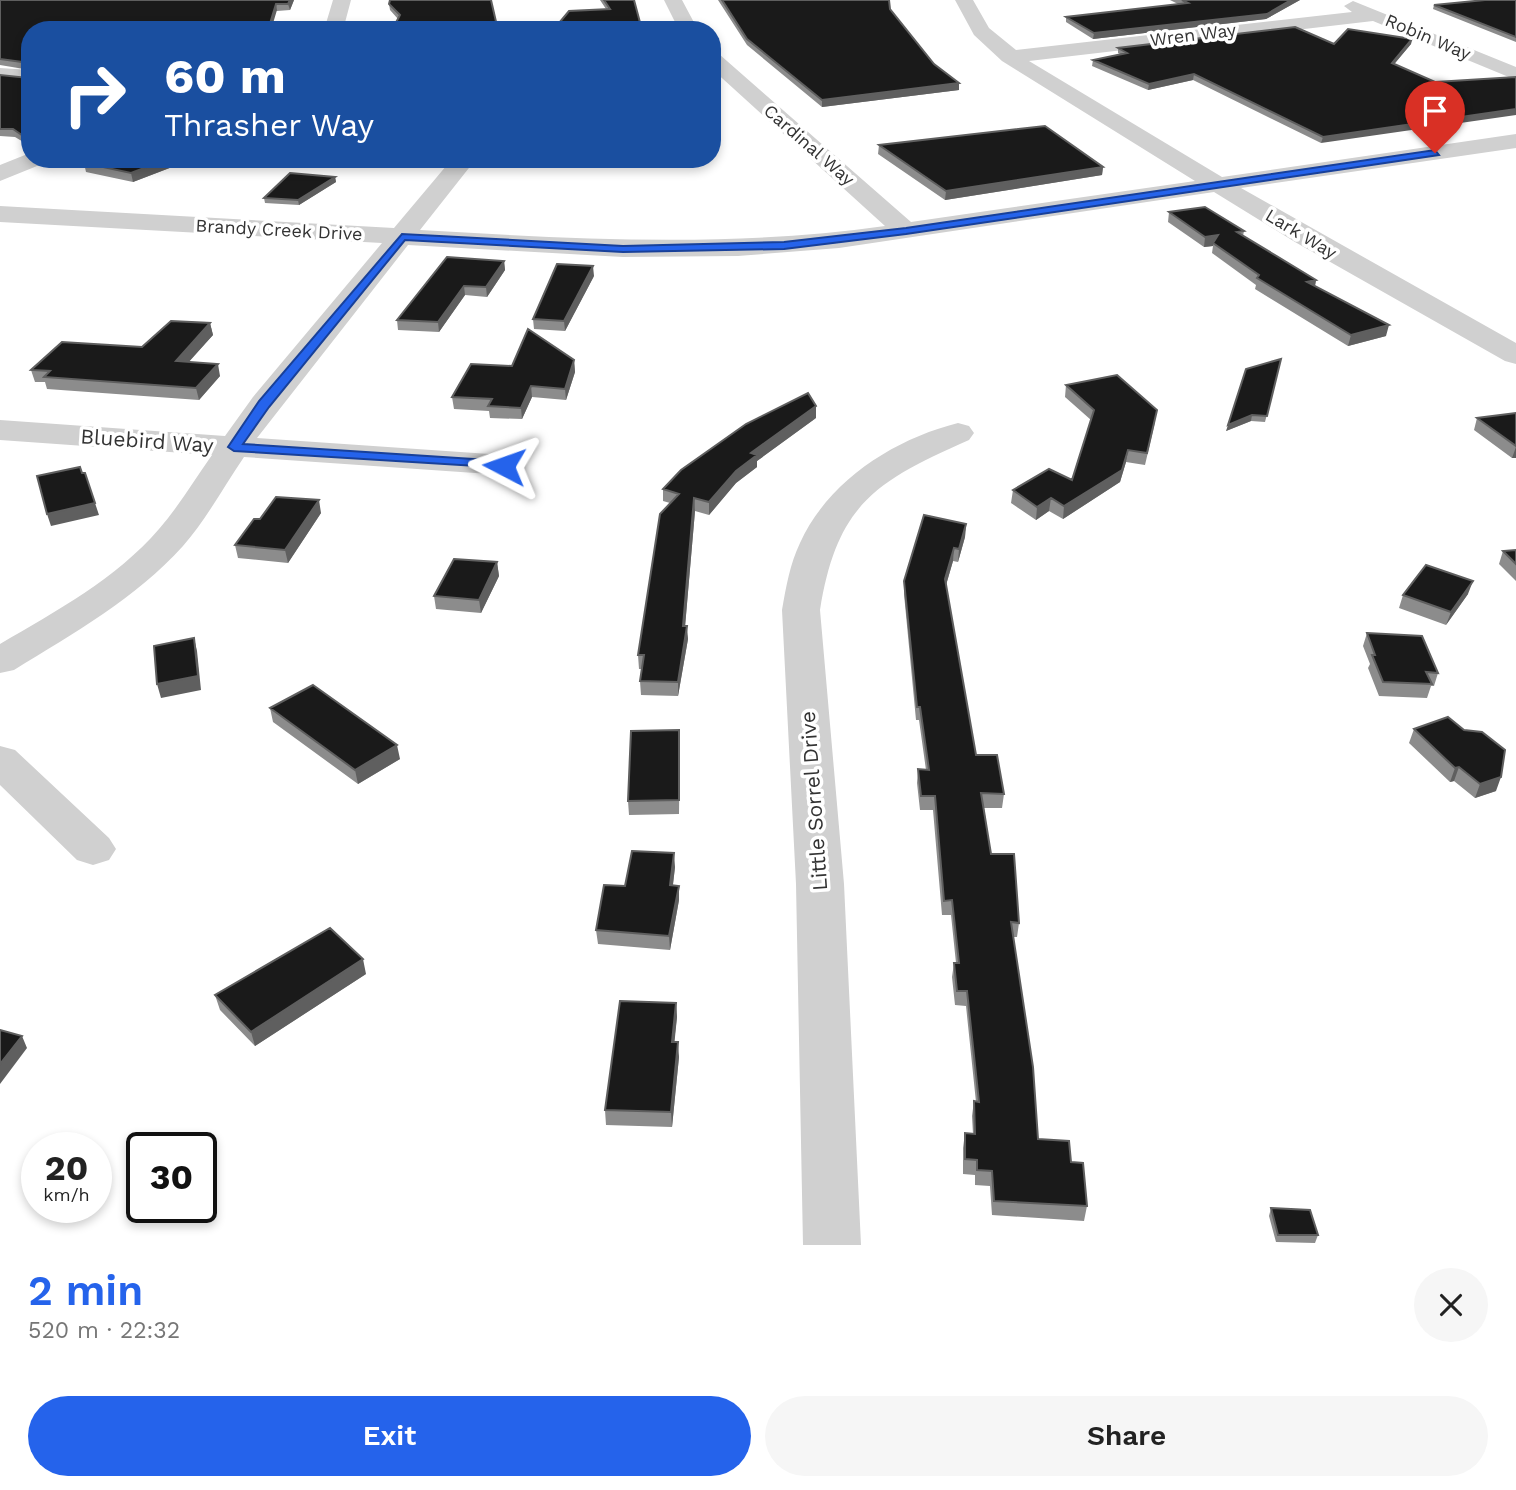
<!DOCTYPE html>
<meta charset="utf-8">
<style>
:root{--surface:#fff;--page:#f6f6f6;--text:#222;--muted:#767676;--accent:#2563eb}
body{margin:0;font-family:"Work Sans",sans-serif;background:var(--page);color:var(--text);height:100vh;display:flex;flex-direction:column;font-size:26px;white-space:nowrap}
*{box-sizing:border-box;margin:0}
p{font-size:23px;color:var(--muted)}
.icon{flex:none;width:38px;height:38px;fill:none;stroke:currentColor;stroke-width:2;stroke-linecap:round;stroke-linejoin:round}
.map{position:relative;height:1245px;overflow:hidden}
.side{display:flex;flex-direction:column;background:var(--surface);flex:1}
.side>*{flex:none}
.guide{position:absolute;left:21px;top:21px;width:700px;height:147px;border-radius:28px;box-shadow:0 4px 10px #0003;background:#1a4fa0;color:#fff;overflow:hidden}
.speed{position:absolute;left:21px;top:1132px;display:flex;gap:14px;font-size:35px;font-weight:700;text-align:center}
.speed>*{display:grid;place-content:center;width:91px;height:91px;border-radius:50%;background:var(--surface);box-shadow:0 4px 10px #0003;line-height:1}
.speed small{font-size:18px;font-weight:400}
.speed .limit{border:4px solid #111;border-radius:10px;background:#fff;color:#111}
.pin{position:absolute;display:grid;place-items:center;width:60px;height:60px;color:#fff;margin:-72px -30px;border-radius:50% 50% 50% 0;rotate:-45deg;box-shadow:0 0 7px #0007}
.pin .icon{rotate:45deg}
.me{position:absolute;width:77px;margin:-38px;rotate:274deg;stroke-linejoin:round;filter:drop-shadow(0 0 5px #0008)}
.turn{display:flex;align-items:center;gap:24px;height:147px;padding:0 28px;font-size:32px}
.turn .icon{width:91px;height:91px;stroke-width:2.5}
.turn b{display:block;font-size:49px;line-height:60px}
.round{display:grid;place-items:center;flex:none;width:74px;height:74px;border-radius:37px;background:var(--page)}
.head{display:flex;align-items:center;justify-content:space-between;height:119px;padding:0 28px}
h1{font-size:42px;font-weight:600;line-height:52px;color:var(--accent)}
.button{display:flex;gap:14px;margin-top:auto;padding:14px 28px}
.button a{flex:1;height:80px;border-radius:42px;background:var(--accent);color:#fff;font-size:28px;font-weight:600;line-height:80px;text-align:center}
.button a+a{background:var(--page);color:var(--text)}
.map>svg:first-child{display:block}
</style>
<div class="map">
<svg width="1516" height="1245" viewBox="0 0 1516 1245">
<rect width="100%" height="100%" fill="#fff"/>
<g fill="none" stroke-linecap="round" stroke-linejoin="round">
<path fill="#d0d0d0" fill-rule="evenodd" d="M333 0H351L343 30H324Z
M664 0H682L698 30H679Z
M955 0H973L989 28 1016 50 1352 12 1344 6 1353 1 1516 67V80L1373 21 1029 61 1222 177 1516 134V148L1241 188 1516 343V364L1505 361 1295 242 1214 192 839 248 738 256 623 257 408 245 257 438 504 455 516 458 521 465 516 472 504 475 244 457C224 486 206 520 183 546 135 599 74 633 14 670L0 673V644C56 611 116 579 159 529 179 506 195 479 212 455L0 440V420L225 436 253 397 382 243 0 222V206L394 228 452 159H476L420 230C576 239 730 248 885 226L712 69V52L719 54 911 222 1195 181 1002 61 974 35Z
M0 68 30 70V82L0 80Z
M30 153V159H45L42 164 0 181V165Z
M958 423 969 426 974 433 969 440C876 481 837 504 820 610L844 884 861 1245H803L796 884 782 610C786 587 790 564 800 543 828 481 894 439 958 423Z
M0 746 15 750 109 838 116 849 109 860 93 865 77 860 0 785Z"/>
</g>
<path fill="#8c8c8c" d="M0 0H294L290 10 30 30V146L15 137 0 136V75L28 78 30 70 0 65V67Z
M600 0H634L642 30 606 9Z
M718 0H889L890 9 934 64 959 83V90L822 107 747 45Z
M1170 0H1300L1266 19 1093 39 1066 22V17L1178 4Z
M1516 0V42L1433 9 1434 5Z
M389 4 497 26V30H392L398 19 390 10Z
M1412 39 1411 44 1394 64 1321 143 1193 80 1148 90 1092 66 1093 60 1120 54 1118 53V48L1334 44Z
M879 145 1103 167 1102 175 945 200 878 154Z
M193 159 133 182 86 172 84 163Z
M335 177 336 182 299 205 265 203 264 198Z
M1169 212 1244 231 1243 236 1316 280 1315 286 1386 336 1348 346 1255 289 1256 285 1212 253 1213 246 1204 247 1168 222Z
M504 261 505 270 487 297 465 295 439 332 398 330 397 320Z
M594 276 565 331 534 329 533 319Z
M210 323 213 335 188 362 220 376 199 400 47 389 45 382H35L31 370 142 347Z
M1281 359 1265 422 1251 421 1226 431Z
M574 360 575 372 566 400 532 397 522 419 490 418 489 411 454 409 452 397 512 366Z
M1066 385 1155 422 1145 465 1126 462 1120 482 1063 519 1049 511 1036 520 1011 503 1013 490 1072 480 1091 420 1065 397Z
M1516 413V458H1512L1474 430 1477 418Z
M816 418 757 461V467L736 483 709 515 695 511 685 626 688 639 678 696 641 695 640 681 642 669H639L638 655 670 503 663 501V489Z
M321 513 288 563 238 558 235 545 260 519Z
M966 524 965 537 958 562 953 561 946 585 976 755 1004 794 1002 808H984L991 854 1019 923 1017 937H1013L1038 1139 1071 1162 1087 1206 1084 1221 992 1215 990 1186 975 1185V1175L963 1174V1148L965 1133 973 1134 972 1116 974 1101 976 1102 966 1006 955 1005 952 977 954 963H956L951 915H942L933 810H920L917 783 918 769 926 770 919 720H916L904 594V581Z
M1516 550V581L1499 564 1503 551Z
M497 562 499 576 481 613 436 609 434 596Z
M1468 594 1446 625 1399 608 1403 595Z
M1367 633 1438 673 1434 686H1431L1427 698 1379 696 1368 668 1370 664 1363 646Z
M270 708 400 759 358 784 273 722Z
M1414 729 1496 791 1475 798 1454 781 1450 782 1409 743Z
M680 744 679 814 629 815 628 801Z
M675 867 673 885 679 900 670 950 598 944 596 930 625 886Z
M366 974 255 1046 220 1010 215 995Z
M676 1003 677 1017 674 1042 679 1057 672 1127 606 1125 605 1110Z
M1271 1208 1318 1235 1315 1243 1276 1242 1269 1216Z"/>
<path fill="#5f5f5f" d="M290 0H294L290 10 288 4Z
M1291 0H1300L1266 19 1093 39 1094 33Z
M276 4 277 10 271 30H268Z
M1412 39 1411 44 1391 68 1392 63Z
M1194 74 1193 80 1148 90 1149 84Z
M959 83V90L822 107V100Z
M1516 109V115L1321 143 1323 137Z
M168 159H193L133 182 131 173Z
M1103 167 1102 175 945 200 946 191Z
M335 177 336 182 299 205 298 200Z
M1218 235 1213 243V246L1204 247 1205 237Z
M504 261 505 270 487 297 486 287Z
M593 266 594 276 565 331 564 321Z
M1316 280 1314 291 1307 282Z
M464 286 465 295 439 332 438 322Z
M210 323 213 335 179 373 176 361Z
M1389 325 1386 336 1348 346 1351 335Z
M574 360 575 372 566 400 565 389Z
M218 364 220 376 199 400 196 388Z
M531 386 532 397 522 419 521 408Z
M816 406V418L757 461V467L736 483 709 515V502L751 453Z
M1252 415 1251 421 1226 431 1228 425Z
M1516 447V458H1512Z
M1128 450 1126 462 1120 482 1063 519 1064 506Z
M694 498 695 511 684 639 683 626Z
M1051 498 1049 511 1036 520 1037 507Z
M319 500 321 513 288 563 285 550Z
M95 503 99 515 51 526 47 514Z
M966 524 965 537 958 562 959 549Z
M954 548 953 561 944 592 945 579Z
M497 562 499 576 481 613 479 600Z
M1473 581 1468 594 1446 625 1451 612Z
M687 626 688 639 678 696V682Z
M194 638 197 651 201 690 161 698 157 684Z
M397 745 400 759 358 784 355 770Z
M1459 767 1454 781 1450 782 1455 768Z
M1501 777 1496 791 1475 798 1480 784Z
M674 853 675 867 671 900 670 885Z
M679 886V900L670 950 669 936Z
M363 959 366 974 255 1046 251 1032Z
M676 1003 677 1017 673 1057 672 1042Z
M22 1036 27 1048 0 1084V1064Z
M678 1042 679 1057 672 1127 671 1112Z"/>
<path fill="#1a1a1a" stroke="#5f5f5f" stroke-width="2" d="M0 0H290L288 4H276L268 30H30V63L0 59Z
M390 0H491L497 26 454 27 450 30H392L400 15 389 4Z
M604 0H634L642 30 554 29 569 11 610 9Z
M722 0H889L890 9 934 64 959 83 822 100 747 39Z
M1182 0H1291L1267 14 1094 33 1066 17 1188 3Z
M1485 0H1516V37L1434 5Z
M1295 27 1334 44 1348 29 1412 39 1392 63 1435 82 1516 77V109L1323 137 1194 74 1149 84 1093 60 1127 53 1118 48Z
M30 69V139L29 140 13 129H0V75L28 78Z
M1045 126 1103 167 946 191 879 145Z
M93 159H168L131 173 84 163Z
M290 173 335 177 298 200 264 198Z
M1205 207 1244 231 1237 232 1316 280 1307 282 1389 325 1351 335 1257 278 1259 275 1213 243 1218 235 1205 237 1169 212Z
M447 257 504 261 486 287 464 286 438 322 397 320Z
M557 264 593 266 564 321 533 319Z
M171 321 210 323 176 361 218 364 196 388 44 377 50 371 31 370 62 342 142 347Z
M528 329 574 360 565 389 531 386 521 408 488 406 492 399 452 397 471 364 512 366Z
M1281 359 1267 416 1252 415 1228 425 1246 369Z
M1117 375 1157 410 1147 453 1128 450 1122 470 1064 506 1051 498 1037 507 1013 490 1049 469 1072 480 1094 410 1066 385Z
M808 393 816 406 751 453 757 455 736 471 709 502 694 498 683 626H687L678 682 640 681 644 655H638L660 514 679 494 663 489 681 470 746 424Z
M1516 413V446L1477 418Z
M80 467 82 473H85L95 503 47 514 37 476Z
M276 497 319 500 285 550 235 545 254 519H260Z
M924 515 966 524 959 549 954 548 945 579 976 755H997L1004 794 981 793 991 854H1014L1019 923 1011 922 1033 1067 1038 1139 1069 1141 1071 1162 1083 1163 1087 1206 994 1201 992 1171 977 1170V1160L965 1159V1133L975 1134 974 1101 979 1102 967 991H957L954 963H959L952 900 944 901 935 796H921L918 769 929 770 920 707H917L904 581Z
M1516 550V564L1503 551Z
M454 559 497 562 479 600 434 596Z
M1426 565 1473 581 1451 612 1403 595Z
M1367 633 1422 636 1438 673 1426 672 1432 684 1383 682 1372 655H1375Z
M194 638 198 676 157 684 154 646Z
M313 685 397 745 355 770 270 708Z
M1448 717 1464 730 1482 732 1505 750 1501 777 1480 784 1459 767 1455 768 1414 729Z
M679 730V800L628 801 631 731Z
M632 851 674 853 670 885 679 886 669 936 596 930 604 885 625 886Z
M330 928 363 959 251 1032 215 995Z
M620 1001 676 1003 672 1042H678L671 1112 605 1110Z
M0 1030 22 1036 0 1064Z
M1271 1208 1310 1210 1318 1235H1278Z"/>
<path fill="#2563eb" stroke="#184099" stroke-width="2" d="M1435 150 1439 155 906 234 784 249 623 252 405 240 269 407 243 444 504 461 511 466 509 468 234 451 228 447 259 401 402 234 623 246 784 242 906 228Z"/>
<g text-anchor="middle" stroke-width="7" stroke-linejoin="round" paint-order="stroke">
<g font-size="18" fill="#333" stroke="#fff">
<text transform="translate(1193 35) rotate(-7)" y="6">Wren Way</text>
<text transform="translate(1428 37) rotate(23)" y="6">Robin Way</text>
<text transform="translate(809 145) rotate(41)" y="6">Cardinal Way</text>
<text transform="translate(279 230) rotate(3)" y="6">Brandy Creek Drive</text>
<text transform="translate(1301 234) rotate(31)" y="6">Lark Way</text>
</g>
<g font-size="21" fill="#333" stroke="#fff">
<text transform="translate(147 441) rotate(4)" y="7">Bluebird Way</text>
<text transform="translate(814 801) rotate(-94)" y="7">Little Sorrel Drive</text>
</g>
</g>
</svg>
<div class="speed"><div>20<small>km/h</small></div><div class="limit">30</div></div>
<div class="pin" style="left:1435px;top:153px;background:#d93025"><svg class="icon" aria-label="arrive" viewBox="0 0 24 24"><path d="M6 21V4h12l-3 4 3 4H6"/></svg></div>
<svg class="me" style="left:504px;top:466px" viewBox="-20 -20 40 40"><path d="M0-17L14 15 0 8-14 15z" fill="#2563eb" stroke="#fff" stroke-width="4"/></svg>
<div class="guide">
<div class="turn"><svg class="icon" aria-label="right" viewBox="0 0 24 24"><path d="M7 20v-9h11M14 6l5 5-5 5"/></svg><div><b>60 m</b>Thrasher Way</div></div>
</div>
</div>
<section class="side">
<div class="head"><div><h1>2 min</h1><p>520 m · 22:32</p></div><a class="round"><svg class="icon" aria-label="close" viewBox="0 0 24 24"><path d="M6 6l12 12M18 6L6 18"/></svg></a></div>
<div class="button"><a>Exit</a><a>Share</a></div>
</section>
